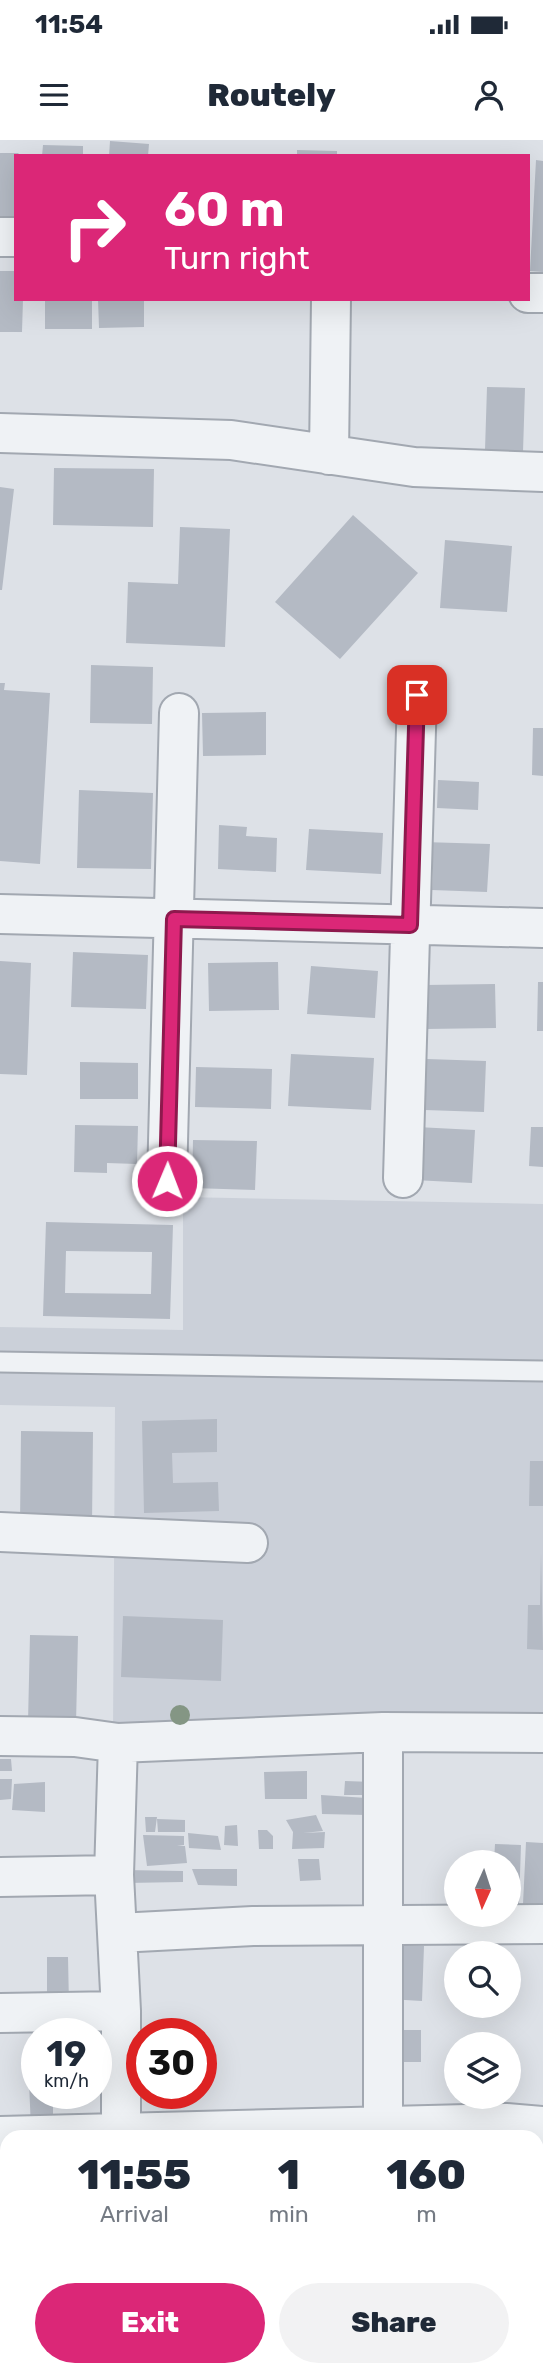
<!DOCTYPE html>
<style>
:root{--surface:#fff;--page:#f2f2f3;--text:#1f2937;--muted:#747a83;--accent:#db2777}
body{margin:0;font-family:Rubik,sans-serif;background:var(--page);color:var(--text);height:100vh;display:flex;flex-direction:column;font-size:26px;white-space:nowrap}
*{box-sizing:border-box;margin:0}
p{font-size:23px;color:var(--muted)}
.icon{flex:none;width:38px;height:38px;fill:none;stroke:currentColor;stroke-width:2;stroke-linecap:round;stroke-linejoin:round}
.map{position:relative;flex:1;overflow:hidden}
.details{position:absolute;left:0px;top:1990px;width:544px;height:247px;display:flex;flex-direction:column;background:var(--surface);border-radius:21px 21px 0 0;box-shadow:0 7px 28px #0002}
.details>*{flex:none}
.hud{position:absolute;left:14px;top:14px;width:516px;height:147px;border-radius:0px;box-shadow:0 7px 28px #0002;background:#db2777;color:#fff;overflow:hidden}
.needle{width:46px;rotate:183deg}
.controls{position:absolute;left:444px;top:1710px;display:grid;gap:14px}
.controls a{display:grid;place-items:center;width:77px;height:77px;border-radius:50%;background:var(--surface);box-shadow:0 7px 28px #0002;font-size:35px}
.speed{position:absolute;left:21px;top:1878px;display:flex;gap:14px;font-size:35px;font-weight:700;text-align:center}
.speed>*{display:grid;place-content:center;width:91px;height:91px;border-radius:50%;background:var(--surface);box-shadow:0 7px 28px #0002;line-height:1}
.speed small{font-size:18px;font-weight:400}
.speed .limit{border:10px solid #d22;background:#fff;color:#111}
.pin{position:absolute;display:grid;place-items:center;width:60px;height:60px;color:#fff;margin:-30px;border-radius:14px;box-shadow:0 4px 10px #0006}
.me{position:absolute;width:77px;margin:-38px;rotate:1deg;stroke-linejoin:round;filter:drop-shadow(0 0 5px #0008)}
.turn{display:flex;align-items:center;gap:24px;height:147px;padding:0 35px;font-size:32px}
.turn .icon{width:91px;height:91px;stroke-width:2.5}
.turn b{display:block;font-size:49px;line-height:60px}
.eta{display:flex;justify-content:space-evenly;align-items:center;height:119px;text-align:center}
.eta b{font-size:42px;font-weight:800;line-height:49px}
.primary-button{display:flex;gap:14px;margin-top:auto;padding:14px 35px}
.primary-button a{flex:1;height:80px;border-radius:42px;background:var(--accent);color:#fff;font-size:28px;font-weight:800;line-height:80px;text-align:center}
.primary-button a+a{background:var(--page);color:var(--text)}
.status{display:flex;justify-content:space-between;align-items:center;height:49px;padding:0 35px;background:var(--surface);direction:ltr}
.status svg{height:19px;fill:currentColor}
header{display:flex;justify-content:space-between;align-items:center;height:91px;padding:0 35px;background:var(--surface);font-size:32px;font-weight:800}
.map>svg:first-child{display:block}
</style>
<div class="status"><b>11:54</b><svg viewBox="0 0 49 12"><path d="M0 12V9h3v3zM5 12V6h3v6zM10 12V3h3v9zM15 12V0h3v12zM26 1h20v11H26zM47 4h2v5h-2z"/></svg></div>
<header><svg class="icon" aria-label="menu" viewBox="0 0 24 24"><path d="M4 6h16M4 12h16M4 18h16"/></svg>Routely<svg class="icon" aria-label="person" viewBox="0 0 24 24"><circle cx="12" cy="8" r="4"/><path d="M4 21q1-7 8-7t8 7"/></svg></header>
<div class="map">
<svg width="543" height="2235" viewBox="0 0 543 2235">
<rect width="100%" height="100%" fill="#dde1e7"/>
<path fill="#cbd0d9" d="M183 1057 543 1064V1593L113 1592 115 1267 0 1265V1187L183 1190Z"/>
<path fill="#b4bac4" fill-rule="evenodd" d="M110 1 149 4 148 16H109Z
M43 5 83 6V16H42Z
M297 10 337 11V16H297Z
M0 13H19L16 16V78H0Z
M536 20 543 21V132L530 131Z
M0 131H16V159H23L22 192H0Z
M45 159H92V189H45Z
M98 159H144V187L99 188Z
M487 247 525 248 523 312 485 310Z
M54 328 154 329 153 387 53 385Z
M0 347 14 349 2 450H0Z
M353 375 418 433 340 519 275 462Z
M180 387 230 389 225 507 126 503 128 442 178 444Z
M445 400 512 406 507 472 440 468Z
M91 525 153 527 152 584 90 583Z
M0 543H5L4 550 50 553 40 724 0 721Z
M266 572V615L203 616 202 573Z
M533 588H543V636L532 635Z
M438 640 479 642 478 670 437 668Z
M79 650 153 653 151 729 77 728Z
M219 685 247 687 246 696 277 698 276 732 218 729Z
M309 689 383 693 381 734 306 730Z
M423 702 490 704 487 752 432 750 433 729H429Z
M73 812 148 815 146 869 71 867Z
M0 821 31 823 27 935 0 934Z
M278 822 279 870 209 871 208 823Z
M311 826 378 831 375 878 307 874Z
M538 842H543V891H537Z
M495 844 496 888 426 889 425 845Z
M291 914 374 918 371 970 288 966Z
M427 919 486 921 484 972 425 970Z
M80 922 138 923V959H80Z
M196 927 272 929 271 969 195 967Z
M75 985 138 986 137 1024 107 1023V1033L74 1032Z
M417 987 475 990 472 1043 414 1040Z
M531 987H543V1027L529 1026Z
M193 1000 257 1001 255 1050 192 1048Z
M46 1082 173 1085 170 1179 43 1176ZM66 1111 152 1112 151 1154 65 1153Z
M217 1279V1312L172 1313 173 1343 218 1342 219 1371 144 1373 142 1281Z
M21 1291 93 1292 92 1384H20Z
M530 1321H543V1366H529Z
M541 1413 543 1510 527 1509 528 1465H540Z
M123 1476 223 1480 221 1541 121 1537Z
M30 1495 78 1496 76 1584 28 1582Z
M0 1619H11L12 1631H0Z
M307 1631V1659H265L264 1632Z
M0 1639H12L11 1659 0 1660Z
M345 1641 373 1642 374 1655H344Z
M45 1642V1672L12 1670 14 1644Z
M321 1655 367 1658V1675L322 1674Z
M316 1675 323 1691 303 1693 325 1692 324 1708 292 1709 293 1692 286 1680Z
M145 1677H157L155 1692H146Z
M157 1679 185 1680V1692H158Z
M237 1685 238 1706 224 1705 225 1686Z
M258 1690H267L273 1696V1709H259Z
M188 1693 218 1696 221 1710 189 1708Z
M143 1695 184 1696V1705L177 1706H185L187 1723 147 1726Z
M526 1702 543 1703V1765L523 1764Z
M495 1704 521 1705 519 1764 509 1763V1722H494Z
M298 1719H319L321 1740 300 1741Z
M192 1729H237V1746L198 1745Z
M124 1730 183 1731V1742L126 1743Z
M390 1805 424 1806 422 1861 388 1859Z
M47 1817H68L69 1865H47Z
M389 1890H421V1922H388Z
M29 1943H37V1953H53V1988H31Z
M0 2062H7V2109H0Z
M5 2224 7 2230H40V2235H4Z
M47 2230H83V2235H47Z
M280 2230H314V2235H280Z
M356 2230H409V2235H356Z
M463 2230H495V2235H463Z"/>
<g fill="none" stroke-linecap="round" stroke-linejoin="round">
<g stroke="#a2a8b1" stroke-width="23">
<path id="service" d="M0 1222 543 1231"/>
</g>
<g stroke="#a2a8b1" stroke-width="42">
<path id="minor" d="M0 97H16
M528 153H543
M0 293 231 300 414 327 543 332
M329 315 331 159
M0 774 543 788
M403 1038 417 555
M167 1041 179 573
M0 1392 248 1403
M0 1596 75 1597 118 1603 383 1592 543 1593
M118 1603 114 1735 121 1871V1997
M0 1737 114 1735
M118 1793 253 1786 543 1784
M0 1873 121 1871
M383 1986V1592
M0 1996 506 1983 543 1986
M0 2124 7 2125
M130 2230 131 2235
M514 2230V2235"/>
</g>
<use href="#service" stroke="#eff2f5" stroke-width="19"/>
<use href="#minor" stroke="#eff2f5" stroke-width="38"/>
</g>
<circle fill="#849684" cx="180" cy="1575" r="10"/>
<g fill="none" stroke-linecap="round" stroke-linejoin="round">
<g stroke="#8e194d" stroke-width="18">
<path id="route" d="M167 1041 174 779 410 785 417 555"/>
</g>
<use href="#route" stroke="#db2777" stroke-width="12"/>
</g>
</svg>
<div class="controls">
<a><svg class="needle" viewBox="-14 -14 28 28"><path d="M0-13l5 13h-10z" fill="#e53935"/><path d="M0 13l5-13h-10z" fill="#747a83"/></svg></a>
<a><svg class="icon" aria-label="search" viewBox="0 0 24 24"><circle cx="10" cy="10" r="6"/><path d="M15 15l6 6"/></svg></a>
<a><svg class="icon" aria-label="layers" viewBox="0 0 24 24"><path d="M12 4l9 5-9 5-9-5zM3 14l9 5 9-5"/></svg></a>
</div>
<div class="speed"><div>19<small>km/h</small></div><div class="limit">30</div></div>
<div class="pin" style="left:417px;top:555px;background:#d93025"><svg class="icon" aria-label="arrive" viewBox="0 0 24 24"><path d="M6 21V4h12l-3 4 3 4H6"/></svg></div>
<svg class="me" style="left:167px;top:1041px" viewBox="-20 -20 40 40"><circle r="17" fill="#db2777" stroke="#fff" stroke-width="3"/><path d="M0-11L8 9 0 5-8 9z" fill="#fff"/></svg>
<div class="hud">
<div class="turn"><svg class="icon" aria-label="right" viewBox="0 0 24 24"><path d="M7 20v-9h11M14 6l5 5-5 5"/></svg><div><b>60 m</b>Turn right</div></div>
</div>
<section class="details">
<div class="eta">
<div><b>11:55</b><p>Arrival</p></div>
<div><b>1</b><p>min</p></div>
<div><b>160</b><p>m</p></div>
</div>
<div class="primary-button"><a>Exit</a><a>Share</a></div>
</section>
</div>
